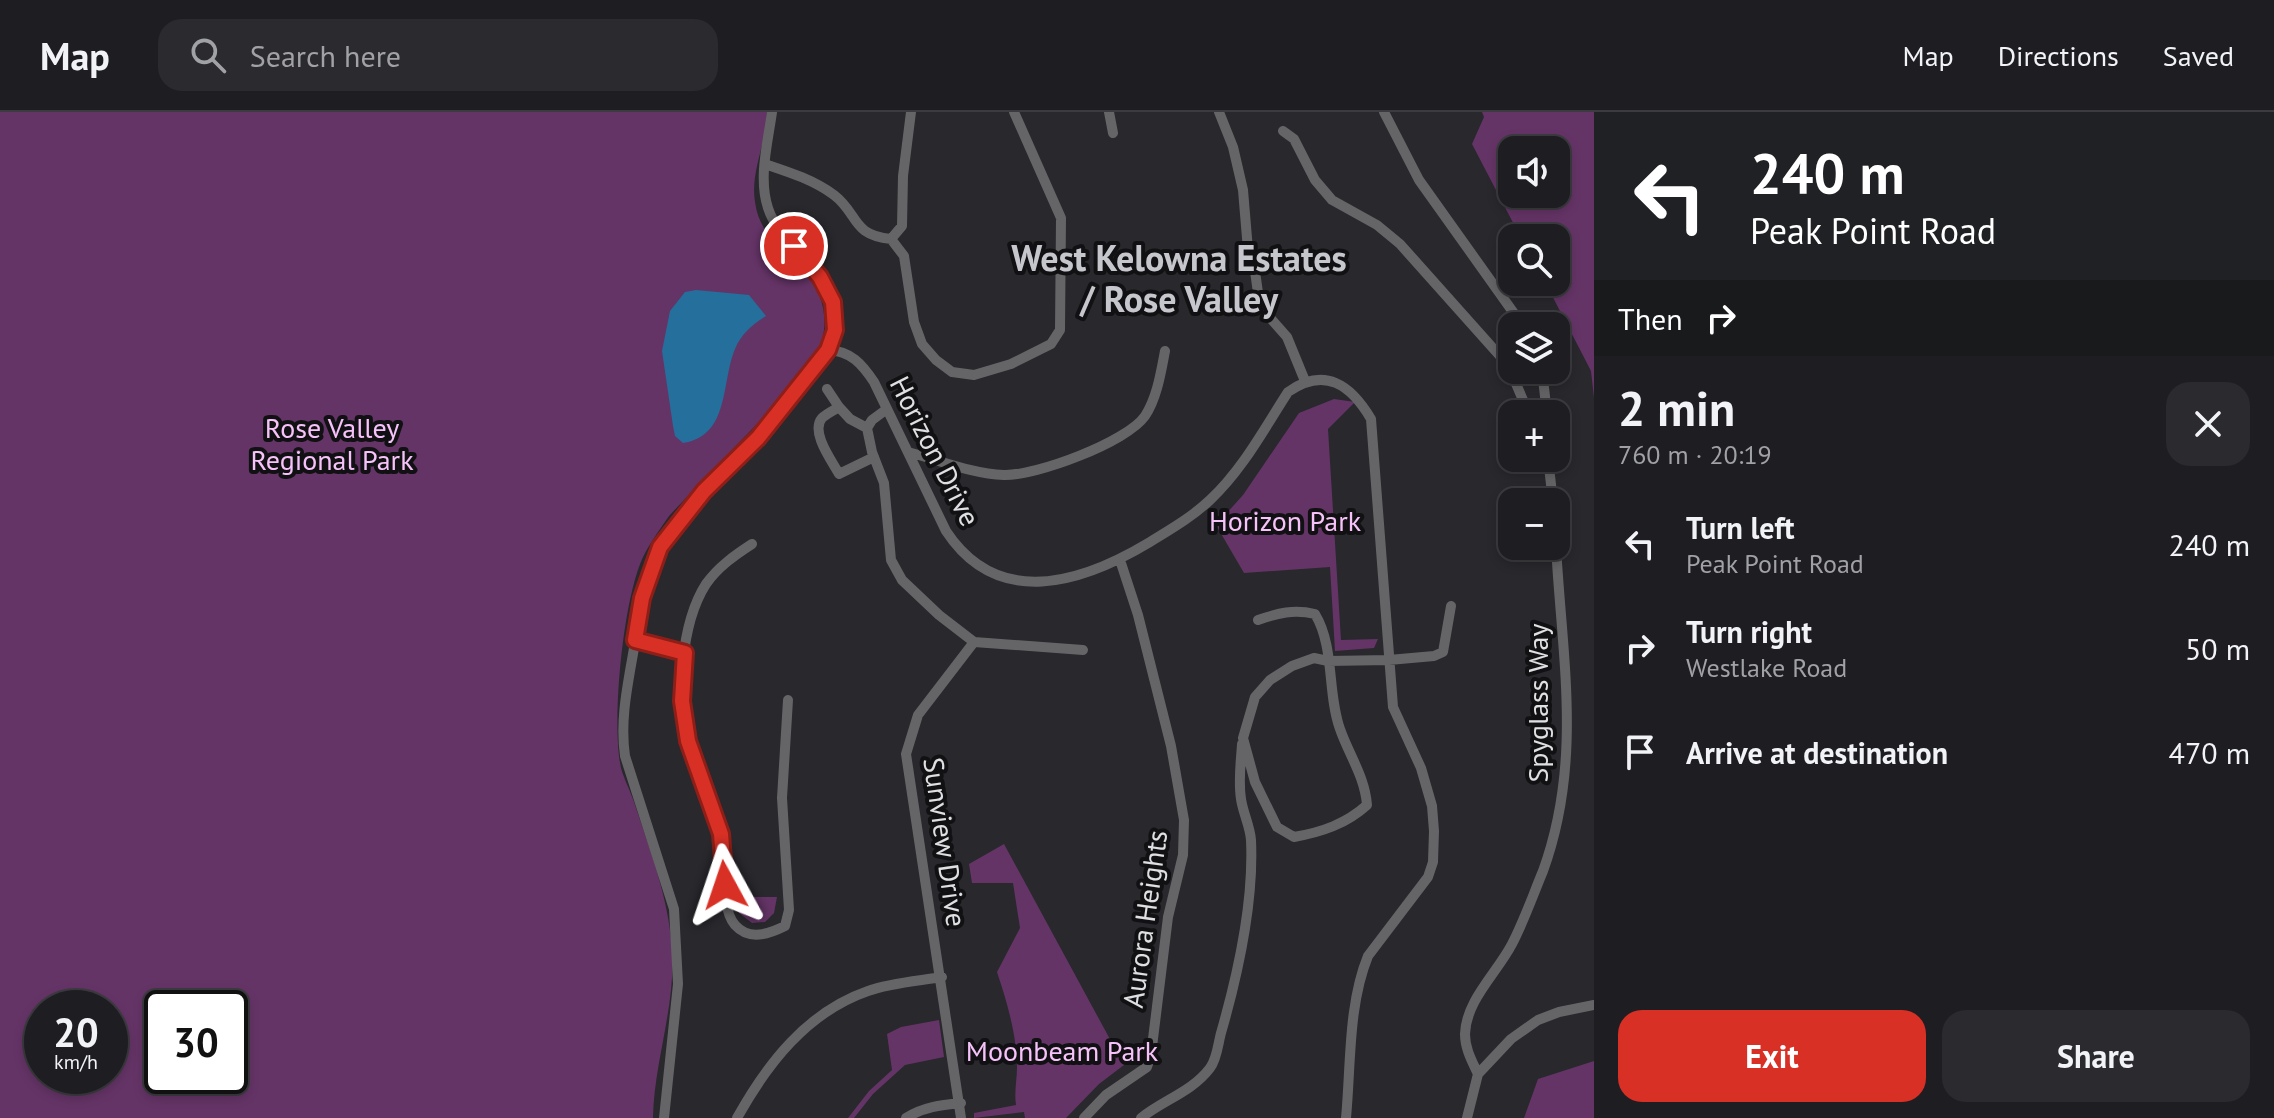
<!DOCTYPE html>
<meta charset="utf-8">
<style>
:root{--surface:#1e1e22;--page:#2b2b2f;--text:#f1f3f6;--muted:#a1a2a5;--line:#3c3c40;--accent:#d93025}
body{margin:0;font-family:"PT Sans",sans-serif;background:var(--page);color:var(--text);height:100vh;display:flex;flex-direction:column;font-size:30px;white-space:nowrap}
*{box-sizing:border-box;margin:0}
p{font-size:26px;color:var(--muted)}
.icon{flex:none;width:44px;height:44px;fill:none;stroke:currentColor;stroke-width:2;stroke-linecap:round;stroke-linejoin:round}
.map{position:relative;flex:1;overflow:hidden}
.drawer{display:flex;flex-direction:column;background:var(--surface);width:680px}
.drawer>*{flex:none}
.hud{background:#202124;color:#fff;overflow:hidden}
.tools{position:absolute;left:1498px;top:24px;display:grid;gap:16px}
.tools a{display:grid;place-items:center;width:72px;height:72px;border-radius:16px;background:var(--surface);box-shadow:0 4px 12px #0003,0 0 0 2px var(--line);font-size:40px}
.speed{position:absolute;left:24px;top:878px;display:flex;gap:16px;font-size:40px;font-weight:700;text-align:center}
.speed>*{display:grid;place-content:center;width:104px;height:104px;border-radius:50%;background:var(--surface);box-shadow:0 4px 12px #0003,0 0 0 2px var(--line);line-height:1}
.speed small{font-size:20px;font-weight:400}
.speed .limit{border:4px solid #111;border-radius:12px;background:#fff;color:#111}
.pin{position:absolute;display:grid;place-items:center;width:68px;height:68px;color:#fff;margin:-34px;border:4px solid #fff;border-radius:50%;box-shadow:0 2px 8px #0007}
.me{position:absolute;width:88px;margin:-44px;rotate:355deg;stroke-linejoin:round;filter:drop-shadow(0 0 6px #0008)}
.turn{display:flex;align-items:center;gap:28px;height:168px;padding:0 24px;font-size:36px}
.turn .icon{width:104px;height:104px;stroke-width:2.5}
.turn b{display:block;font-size:56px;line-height:68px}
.then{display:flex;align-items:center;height:76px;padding:0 24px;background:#0003;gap:16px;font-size:30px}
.round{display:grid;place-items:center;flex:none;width:84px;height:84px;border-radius:24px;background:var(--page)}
.head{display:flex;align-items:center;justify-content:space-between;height:136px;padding:0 24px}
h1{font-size:48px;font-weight:700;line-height:60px}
.cta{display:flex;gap:16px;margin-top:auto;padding:16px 24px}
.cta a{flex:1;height:92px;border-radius:24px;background:var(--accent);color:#fff;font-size:32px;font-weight:700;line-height:92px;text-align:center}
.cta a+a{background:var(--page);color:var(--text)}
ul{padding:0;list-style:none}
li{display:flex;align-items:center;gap:24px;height:104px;padding:0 24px}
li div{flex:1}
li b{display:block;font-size:30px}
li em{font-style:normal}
header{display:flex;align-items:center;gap:48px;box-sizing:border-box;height:112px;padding:0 40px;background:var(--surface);border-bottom:2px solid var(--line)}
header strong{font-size:38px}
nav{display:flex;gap:44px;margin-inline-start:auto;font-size:28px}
.search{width:560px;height:72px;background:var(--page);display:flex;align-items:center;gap:20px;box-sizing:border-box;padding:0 28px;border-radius:24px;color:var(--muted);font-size:30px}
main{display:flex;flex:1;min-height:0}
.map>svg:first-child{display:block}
</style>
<header>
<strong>Map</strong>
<div class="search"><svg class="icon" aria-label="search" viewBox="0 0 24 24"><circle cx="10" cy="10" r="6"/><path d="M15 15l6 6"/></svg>Search here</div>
<nav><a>Map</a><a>Directions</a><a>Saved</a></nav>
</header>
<main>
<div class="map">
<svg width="1594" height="1006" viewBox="0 0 1594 1006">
<rect width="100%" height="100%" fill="#28282d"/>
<path fill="#643466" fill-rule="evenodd" d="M0 0H767C767 31 750 59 755 90 761 134 800 143 817 178 825 194 827 215 821 231 808 262 779 289 758 311 728 342 698 373 669 404 660 417 650 431 643 445 623 487 611 611 621 656 624 667 630 678 634 690 650 738 669 787 672 837 676 894 654 949 653 1006H0ZM42 896H110V964H42ZM162 896H230V964H162Z
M1482 0H1594V286L1591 259 1545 170H1556V126H1521L1472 32 1484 5ZM1512 38H1556V82H1512Z
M1334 287 1355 290 1328 317 1341 528 1378 527 1374 536 1335 539 1330 455 1244 461 1216 413 1243 383 1299 301Z
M1004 732 1124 953 1099 972 1066 1006H1025L1024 1000 974 1006V1001L1016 993C1014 980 1017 968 1017 955 1017 924 1007 890 997 860L1020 816 1013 771H972L969 752Z
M737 785H777L774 801 765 810 752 811 739 801Z
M939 908 944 945 905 953 873 982 854 1006H848L869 979 892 958 887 922 901 915Z
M1594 949V1006H1524L1538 967Z"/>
<path fill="#256f9c" d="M696 178 749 183 766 204C753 212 741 222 735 237 721 270 730 324 683 331L675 324 673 314 662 239 670 199 685 180Z"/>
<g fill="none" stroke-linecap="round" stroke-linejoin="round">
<path stroke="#656466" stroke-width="10" d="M911 0 903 64 902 114 891 127 904 144 914 210 922 232 936 248 952 260 974 263 1011 252 1051 232 1060 218 1061 106 1014 0
M1109 0 1113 21
M1219 0 1233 35 1243 78 1248 138 1254 152 1259 188 1264 199 1287 225 1305 269
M1384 0 1419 68 1523 214
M1283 19 1294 27 1315 68 1332 88 1377 113 1400 132 1508 253 1529 302
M765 52C789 60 814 68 834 83 859 102 851 123 891 127
M828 238C851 239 862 252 874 270L946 419C998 498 1082 471 1150 430 1171 417 1192 405 1210 388 1243 357 1264 317 1288 280 1325 254 1351 273 1371 307L1393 595 1421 656 1432 694 1434 719 1433 750 1428 765 1368 844C1348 893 1351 953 1346 1006
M1542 258 1547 302
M827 277 839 295C834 298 826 302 822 306 810 320 832 349 839 362L874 345
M839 295 850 307 867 316
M887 297 872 308 867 316 872 340 884 371 891 448 902 468 939 503 974 530 1083 538
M908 340C939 348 972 362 1004 363 1036 364 1127 330 1145 304 1157 286 1161 260 1165 239
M1548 346 1553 390
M752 432C735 443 718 455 706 472 681 511 675 588 689 632 698 662 715 693 721 724 725 746 720 797 735 813 749 829 769 822 785 814L789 798 782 686 788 588
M1258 508C1278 501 1294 497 1315 502 1335 535 1327 581 1340 617 1349 643 1365 665 1367 693 1346 712 1322 720 1294 725L1277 715 1255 670 1243 626 1255 585 1270 568 1292 554 1314 546 1328 549 1389 548 1434 544 1443 540 1451 494
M635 528 685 541
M1478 962C1472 949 1465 937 1465 922 1466 888 1497 861 1512 832 1524 809 1533 783 1543 759 1583 649 1562 546 1556 434
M664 1006 678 872 674 797 625 644C620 610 627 576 633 542 639 508 642 473 657 442 664 427 675 415 685 402 716 365 752 332 783 295 801 273 828 248 834 220 847 165 782 140 768 96 758 66 768 30 772 0
M737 1006C767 952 807 900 868 879 890 871 918 869 942 865
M906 1006C923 995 941 993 961 991
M961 1006 906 642 918 603 974 530
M1084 1006 1106 983 1147 955 1151 943 1168 805 1183 743 1184 708 1171 634 1138 503 1120 448
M1141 1006C1163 988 1192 980 1210 956 1217 947 1218 932 1221 921 1238 862 1254 791 1251 728 1250 714 1243 701 1241 687 1238 668 1241 650 1242 632
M1467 1006 1478 962 1511 927 1538 908 1559 900 1594 893"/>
</g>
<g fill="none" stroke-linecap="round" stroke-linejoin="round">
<g stroke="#8d1f18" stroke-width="20">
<path id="route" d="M725 773 721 722 688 629 682 589 685 541 635 528 642 486 660 435 704 379 758 326 828 238 835 218 833 190 820 165 794 134"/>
</g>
<use href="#route" stroke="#d93025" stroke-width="14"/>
</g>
<g text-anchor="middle" stroke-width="8" stroke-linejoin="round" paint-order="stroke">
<g font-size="28" fill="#f7c2f9" stroke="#111113">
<text x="332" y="326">Rose Valley<tspan x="332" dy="32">Regional Park</tspan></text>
<text x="1285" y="419">Horizon Park</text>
<text x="1062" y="949">Moonbeam Park</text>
</g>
<g font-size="28" fill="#dfe0e3" stroke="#111113">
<text transform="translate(935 339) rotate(63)" y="10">Horizon Drive</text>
<text transform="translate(1538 591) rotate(-90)" y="10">Spyglass Way</text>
<text transform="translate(945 730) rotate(82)" y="10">Sunview Drive</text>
<text transform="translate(1145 807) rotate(-82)" y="10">Aurora Heights</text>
</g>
<g font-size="36" font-weight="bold" fill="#c6c6cd" stroke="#111113">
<text x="1179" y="159">West Kelowna Estates<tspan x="1179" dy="41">/ Rose Valley</tspan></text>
</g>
</g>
</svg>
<div class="tools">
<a><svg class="icon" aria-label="sound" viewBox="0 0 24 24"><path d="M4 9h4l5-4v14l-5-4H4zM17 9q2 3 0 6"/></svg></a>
<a><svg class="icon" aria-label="search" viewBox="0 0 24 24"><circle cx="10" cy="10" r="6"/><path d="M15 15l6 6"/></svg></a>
<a><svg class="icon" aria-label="layers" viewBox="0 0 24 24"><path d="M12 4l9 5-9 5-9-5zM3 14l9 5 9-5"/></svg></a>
<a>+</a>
<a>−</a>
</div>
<div class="speed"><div>20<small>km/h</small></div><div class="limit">30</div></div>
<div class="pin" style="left:794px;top:134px;background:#d93025"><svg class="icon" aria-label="arrive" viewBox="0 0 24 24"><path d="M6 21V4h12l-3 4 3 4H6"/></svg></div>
<svg class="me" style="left:725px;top:773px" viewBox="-20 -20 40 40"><path d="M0-17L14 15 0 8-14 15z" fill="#d93025" stroke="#fff" stroke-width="4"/></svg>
</div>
<section class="drawer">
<div class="hud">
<div class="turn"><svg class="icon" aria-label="left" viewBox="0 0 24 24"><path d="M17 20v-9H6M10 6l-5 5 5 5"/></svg><div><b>240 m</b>Peak Point Road</div></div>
<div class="then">Then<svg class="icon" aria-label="right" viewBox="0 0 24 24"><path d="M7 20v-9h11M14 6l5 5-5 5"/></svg></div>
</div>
<div class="head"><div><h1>2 min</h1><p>760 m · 20:19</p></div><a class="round"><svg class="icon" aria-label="close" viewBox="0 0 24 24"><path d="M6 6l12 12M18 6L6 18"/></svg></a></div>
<ul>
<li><svg class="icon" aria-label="left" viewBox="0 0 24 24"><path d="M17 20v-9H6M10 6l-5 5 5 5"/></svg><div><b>Turn left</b><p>Peak Point Road</p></div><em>240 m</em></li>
<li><svg class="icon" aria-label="right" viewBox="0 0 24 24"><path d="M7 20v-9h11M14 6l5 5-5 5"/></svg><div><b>Turn right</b><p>Westlake Road</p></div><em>50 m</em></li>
<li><svg class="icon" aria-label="arrive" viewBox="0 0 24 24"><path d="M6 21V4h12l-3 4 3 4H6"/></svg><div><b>Arrive at destination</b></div><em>470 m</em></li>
</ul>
<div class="cta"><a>Exit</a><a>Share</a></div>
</section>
</main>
